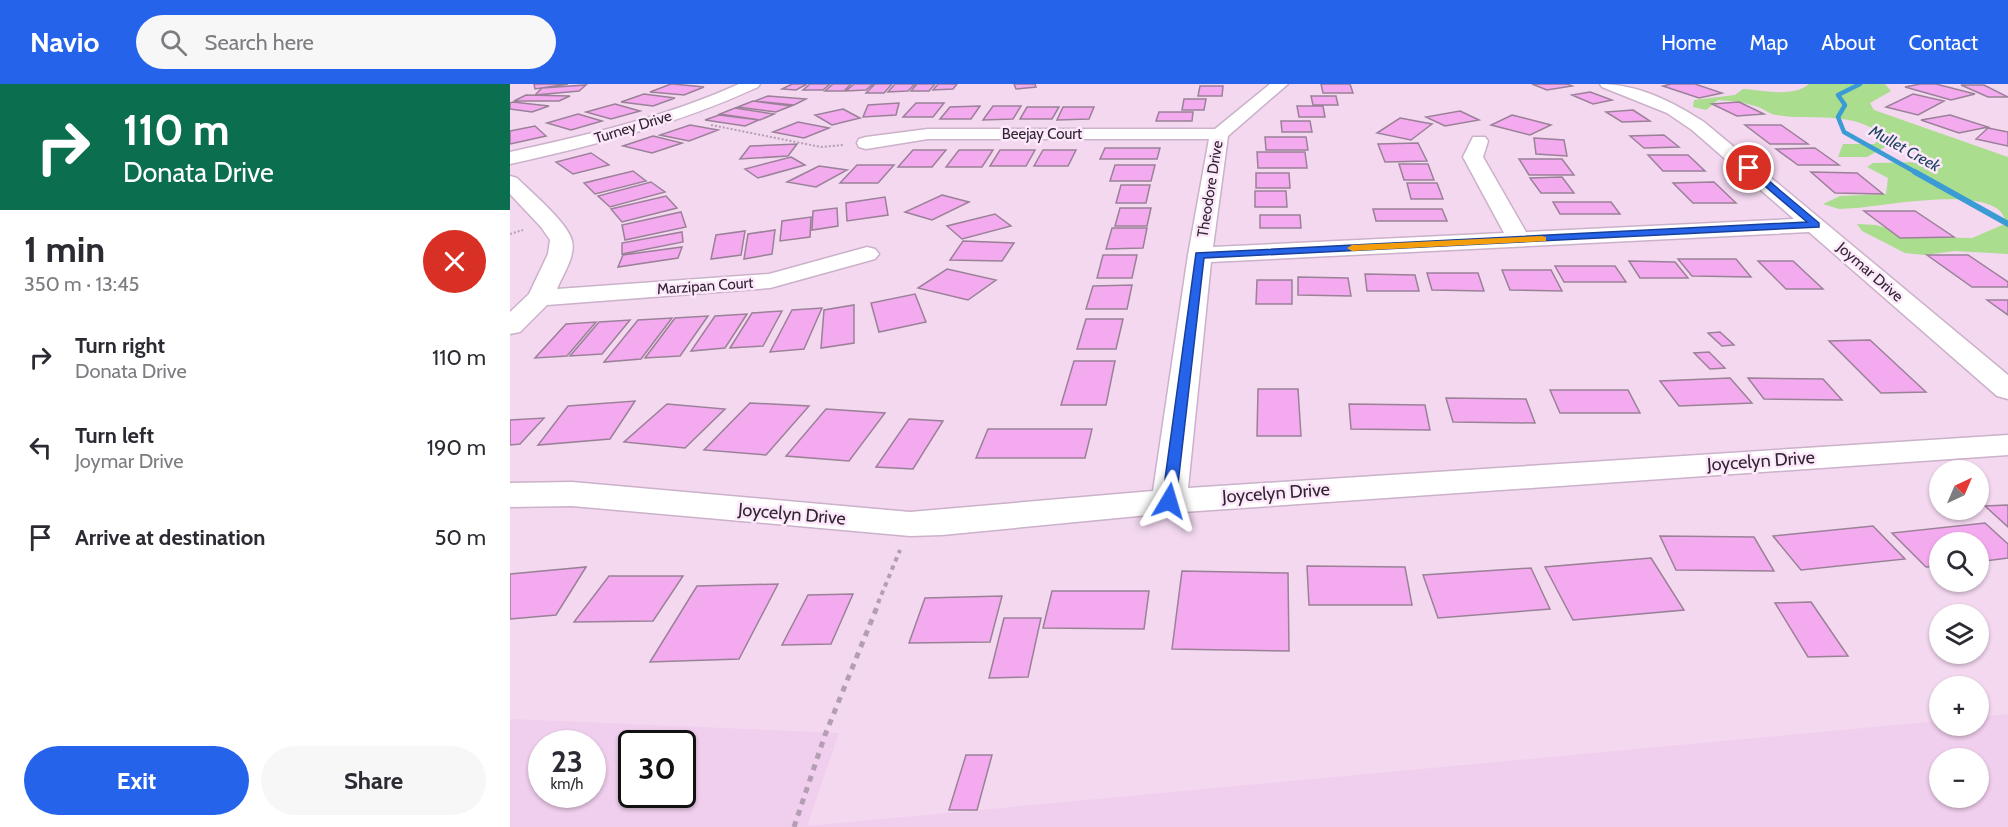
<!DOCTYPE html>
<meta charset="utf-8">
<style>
:root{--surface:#fff;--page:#f7f7f7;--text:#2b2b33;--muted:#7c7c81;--accent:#2563eb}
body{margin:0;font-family:Cabin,sans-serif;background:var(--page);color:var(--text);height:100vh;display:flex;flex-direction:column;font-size:22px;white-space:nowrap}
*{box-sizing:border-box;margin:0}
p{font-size:20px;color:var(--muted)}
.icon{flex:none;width:33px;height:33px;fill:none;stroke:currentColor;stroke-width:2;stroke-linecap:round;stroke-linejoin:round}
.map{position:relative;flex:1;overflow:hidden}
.drawer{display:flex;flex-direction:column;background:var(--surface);width:510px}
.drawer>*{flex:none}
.top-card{background:#0b6e4f;color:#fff;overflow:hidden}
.needle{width:39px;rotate:44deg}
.controls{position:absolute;left:1419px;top:376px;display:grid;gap:12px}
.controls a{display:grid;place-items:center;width:60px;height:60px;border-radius:50%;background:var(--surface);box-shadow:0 2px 4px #0004;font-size:30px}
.speed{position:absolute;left:18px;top:646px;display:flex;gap:12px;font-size:30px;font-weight:700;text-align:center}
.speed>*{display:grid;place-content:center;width:78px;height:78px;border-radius:50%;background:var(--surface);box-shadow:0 2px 4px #0004;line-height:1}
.speed small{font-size:15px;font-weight:400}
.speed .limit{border:3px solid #111;border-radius:9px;background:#fff;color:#111}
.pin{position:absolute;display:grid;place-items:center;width:51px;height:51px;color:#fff;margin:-26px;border:3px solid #fff;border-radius:50%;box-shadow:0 2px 6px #0007}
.me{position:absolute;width:66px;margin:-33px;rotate:7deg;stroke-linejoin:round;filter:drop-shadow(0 0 4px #0008)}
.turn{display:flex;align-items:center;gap:21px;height:126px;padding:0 24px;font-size:27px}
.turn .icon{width:78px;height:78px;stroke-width:2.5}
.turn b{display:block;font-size:42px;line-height:51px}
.round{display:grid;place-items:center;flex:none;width:63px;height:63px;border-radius:32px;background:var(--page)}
.headline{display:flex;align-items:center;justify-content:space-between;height:102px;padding:0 24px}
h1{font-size:36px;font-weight:800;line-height:45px}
.cta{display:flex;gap:12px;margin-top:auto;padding:12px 24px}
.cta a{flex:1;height:69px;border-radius:36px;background:var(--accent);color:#fff;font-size:24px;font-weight:800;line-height:69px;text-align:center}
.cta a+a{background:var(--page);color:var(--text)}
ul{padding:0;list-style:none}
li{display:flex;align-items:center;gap:18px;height:90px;padding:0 24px}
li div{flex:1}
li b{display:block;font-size:22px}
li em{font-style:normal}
header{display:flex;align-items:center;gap:36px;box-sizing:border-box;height:84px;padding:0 30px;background:var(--accent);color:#fff}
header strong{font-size:28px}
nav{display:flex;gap:33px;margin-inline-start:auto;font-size:21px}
.search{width:420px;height:54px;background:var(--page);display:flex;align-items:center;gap:15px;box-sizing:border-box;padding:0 21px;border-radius:33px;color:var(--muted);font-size:22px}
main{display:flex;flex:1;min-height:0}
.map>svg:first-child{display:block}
</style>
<header>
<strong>Navio</strong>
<div class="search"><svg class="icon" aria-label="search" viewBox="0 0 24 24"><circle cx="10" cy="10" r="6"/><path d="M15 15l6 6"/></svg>Search here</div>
<nav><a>Home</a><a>Map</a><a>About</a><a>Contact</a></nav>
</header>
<main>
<section class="drawer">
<div class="top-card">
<div class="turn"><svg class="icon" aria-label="right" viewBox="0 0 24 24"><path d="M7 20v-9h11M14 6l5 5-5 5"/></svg><div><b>110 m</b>Donata Drive</div></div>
</div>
<div class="headline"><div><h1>1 min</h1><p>350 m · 13:45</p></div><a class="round" style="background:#d93025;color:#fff"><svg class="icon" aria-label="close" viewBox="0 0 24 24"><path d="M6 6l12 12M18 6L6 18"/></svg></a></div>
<ul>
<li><svg class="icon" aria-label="right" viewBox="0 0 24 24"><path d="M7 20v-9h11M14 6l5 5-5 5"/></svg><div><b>Turn right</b><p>Donata Drive</p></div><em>110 m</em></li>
<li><svg class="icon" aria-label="left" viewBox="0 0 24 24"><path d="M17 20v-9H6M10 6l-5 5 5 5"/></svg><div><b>Turn left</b><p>Joymar Drive</p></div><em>190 m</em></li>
<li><svg class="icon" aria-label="arrive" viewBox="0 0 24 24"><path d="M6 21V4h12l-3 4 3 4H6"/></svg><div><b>Arrive at destination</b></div><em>50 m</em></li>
</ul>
<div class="cta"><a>Exit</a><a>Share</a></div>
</section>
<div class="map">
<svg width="1498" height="743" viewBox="0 0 1498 743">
<rect width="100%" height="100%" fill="#f3d8f0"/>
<path fill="#f0ceed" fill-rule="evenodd" d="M1498 630V743H0V635L329 649 297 742 1429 637 1430 642H1468L1469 633ZM32 660H82V711H32ZM122 660H172V711H122ZM1430 675H1468V714H1430Z"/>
<path fill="#abdd8f" d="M1299 0H1375L1381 7 1360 19 1364 26 1498 73V170L1445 167 1414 171 1395 169 1352 147 1347 140 1366 141 1407 153 1462 154 1497 139C1495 135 1493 130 1490 127 1467 104 1377 121 1346 124L1329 125 1313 120 1330 112 1376 110 1378 94 1357 83 1363 79 1410 78 1408 69 1377 62 1357 73H1328L1333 60H1365L1368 48C1339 27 1299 37 1266 31 1259 30 1253 24 1245 22 1233 18 1220 17 1208 16L1196 26 1183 23 1184 16 1225 11 1233 5C1253 6 1282 14 1299 0Z"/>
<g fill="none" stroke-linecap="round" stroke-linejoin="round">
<path stroke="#3b9bd4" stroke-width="4.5" d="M1350 0 1328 11 1335 21 1328 33 1334 48 1407 89"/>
<path stroke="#3b9bd4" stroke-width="6" d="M1405 88 1498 140"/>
</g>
<path fill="#f4aaef" stroke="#9a8198" stroke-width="1.5" d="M24 0H58L25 5Z
M161 0H163L194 3 174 11 140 8Z
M282 0H297L286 6 272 5Z
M300 0H320L313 6H293Z
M323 0H341L334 7H315Z
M344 0H363L356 6 336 7Z
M365 0H382L374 9H356Z
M385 0H405L398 7 378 8Z
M407 0H425L419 7H401Z
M428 0H447L443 5 423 6Z
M504 0H525L526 3 506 5Z
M811 0H840L843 9H813Z
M1022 0H1057L1062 2 1037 6Z
M1161 0H1185L1212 9 1189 14 1153 2Z
M1410 0H1426L1465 10 1441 16 1395 3Z
M76 1 69 7 25 11 32 4Z
M1451 1H1474L1498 13H1478Z
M690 2H713L712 12H688Z
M1080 8 1102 16 1083 20 1062 11Z
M134 10 165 14 143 22 111 18Z
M1403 10 1434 17 1408 31 1376 23Z
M16 11 60 12 49 17H4Z
M258 12 296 15 284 21 245 17Z
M801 12H826L828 21H803Z
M674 15H696L694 26H672Z
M243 17 281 22 266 28 228 23Z
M3 18 39 22 22 28 0 25V19Z
M1229 18 1254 30 1227 32 1202 20Z
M389 19 386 31 353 33 358 21Z
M406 19H434L423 33H393Z
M105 20 130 27 101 35 76 28Z
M470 22 461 35H430L440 23Z
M483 22H511L503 35 473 36Z
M787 22H813L815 33H789Z
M517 23H549L542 35H510Z
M553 23H584L579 35 547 36Z
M225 24 264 30 250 36 210 30Z
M333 25 350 34 322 41 305 31Z
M1123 26 1140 37 1112 38 1096 28Z
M950 27 969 36 935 42 916 33Z
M649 28H683L682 37H646Z
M68 30 92 37 61 46 37 39Z
M209 31 249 36 235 42 195 36Z
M1002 31 1041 41 1020 51 981 41Z
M1440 31 1478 43 1449 49 1411 36Z
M890 34 922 40 901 56 867 49Z
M771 37H800L802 48H772Z
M288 38 319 44 294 54 263 48Z
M180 41 208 46 179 57 150 51Z
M1235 41H1271L1298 60H1260Z
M25 42 36 52 0 60V47Z
M1478 44 1498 48V62L1466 55Z
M1154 51 1169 63 1134 64 1120 52Z
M143 52 172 59 142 69 113 62Z
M755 53H796L798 66H756Z
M1024 54 1054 56 1057 72 1026 70Z
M908 59 917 77 875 78 868 60Z
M287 60 278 72 230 75 240 62Z
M595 64H650L647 75H590Z
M1305 64 1329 81H1288L1266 65Z
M403 66H436L422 83H388Z
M449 66H483L472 83H436Z
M490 66H525L516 82H480Z
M533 66H566L558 82H524Z
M747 68H795L797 84H748Z
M81 69 99 81 63 90 46 78Z
M1138 71H1178L1195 87H1153Z
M281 73 295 81 248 94 235 85Z
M1009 75H1052L1064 91H1019Z
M889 80H918L924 96H894Z
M347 81H384L368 99H330Z
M605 81H645L641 97H600Z
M309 82 337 86 306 103 277 98Z
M123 87 136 97 85 110 74 99Z
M1301 88 1347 89 1373 110 1325 109Z
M746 89H779L780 104H746Z
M1052 93 1064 109H1031L1020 94Z
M141 98 155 108 100 123 88 112Z
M1204 98 1226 119H1183L1163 99Z
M897 99H927L933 115H901Z
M611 101H640L636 119H606Z
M745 107H776L777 123H745Z
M432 111 459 118 422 136 395 128Z
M156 112 167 124 112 138 101 125Z
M375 113 378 131 337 137 336 119Z
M1043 118H1101L1110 130H1050Z
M327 124 328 142 302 146 303 127Z
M610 124H641L637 142H605Z
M863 125H932L937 137H866Z
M1354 127H1405L1444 153 1390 154Z
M171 128 176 143 115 156 112 141Z
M485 130 501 142 452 155 437 142Z
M750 131H790L791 144H750Z
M301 133 300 153 270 157 272 137Z
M602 144H637L633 164 596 165Z
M265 146 262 170 234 175 238 150Z
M235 147 231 171 201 175 206 151Z
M172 148 173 158 112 170V159Z
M453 157 504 159 492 177 440 176Z
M172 163 168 174 108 183 113 171Z
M593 171H627L622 194H587Z
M1417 171H1458L1498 198V203H1462Z
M1168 175H1226L1241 193 1182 192Z
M1119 177 1165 178 1178 194H1130Z
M1248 177H1283L1313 205H1276Z
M1045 182H1105L1116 198H1054Z
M437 185 486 196 458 216 408 204Z
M992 186H1041L1052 207 1000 206Z
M917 189H968L974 207 922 206Z
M855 190 905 191 909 207H857Z
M788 193 838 194 841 212 788 211Z
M747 196H782V220H746Z
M622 201 617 225H576L583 202Z
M405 210 416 238 369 248 361 219Z
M1477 216H1498V231Z
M344 221V259L311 264 314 226Z
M312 224 294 265 260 268 282 226Z
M272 227 253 262 220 264 242 229Z
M237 230 215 264 181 267 205 232Z
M198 232 170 272 135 274 165 234Z
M162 234 131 275 94 278 128 236Z
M576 235H613L606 265H567Z
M120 236 92 270 60 272 89 238Z
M86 238 57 272 25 274 56 240Z
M1210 248 1224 261 1212 262 1198 249Z
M1360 256 1416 308 1371 309 1319 257Z
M1199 268 1215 284 1200 285 1184 269Z
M564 277H605L596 321H551Z
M1220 294 1242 319 1169 322 1150 297Z
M1238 294 1313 295 1332 316 1254 315Z
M748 305H788L791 352H747Z
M1040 306H1118L1130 329H1050Z
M936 314 1016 315 1025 339 943 338Z
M125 317 100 355 28 361 58 322Z
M240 319 299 322 256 371 194 366Z
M157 320 215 325 175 364 114 358Z
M839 320 915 321 920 346 841 345Z
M316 325 375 329 339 377 276 372Z
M34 334 10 360 0 361V336Z
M399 335 433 337 403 385 366 383Z
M478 345H582L575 374H466Z
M1498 421V443L1475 422Z
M1475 439 1498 460V474L1468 478V459H1430V482L1416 483 1382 449Z
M1363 442 1395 475 1291 486 1263 452Z
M1150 452 1244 453 1264 487 1166 486Z
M1141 474 1174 526 1063 536 1035 483Z
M797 482 895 483 902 521H799Z
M76 483 46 531 0 535V490Z
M1021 484 1040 525 928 534 913 491Z
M672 487 778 489 779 567 662 565Z
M99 492H173L143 537 64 538Z
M268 500 229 575 140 578 187 502Z
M542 507H639L634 545 533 544Z
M343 510 321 560 272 561 298 511Z
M492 512 480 558 399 559 415 514Z
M1301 518 1338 572 1298 573 1265 519Z
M494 534H531L518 593 479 594Z
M456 671H482L467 726H439Z"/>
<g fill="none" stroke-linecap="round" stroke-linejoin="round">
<g stroke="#cbb1c9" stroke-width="3">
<path id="minor" d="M229 0H250L248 3C168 40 85 61 0 80V68C78 51 156 33 229 0Z
M760 0H778L718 52 703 163 994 149 953 73 963 53H975L978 57 973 73 1016 148 1284 135 1182 46 1157 29 1092 3 1090 0C1128 0 1163 18 1194 38L1498 291V315L1487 312 1299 148 701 178 678 404 1498 351V371L659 429 432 451 400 452 62 422 0 423V399L62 398 400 428 643 407 678 171 699 55H418L356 65 349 63 347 59 349 55 356 53 418 45H705Z
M0 92 7 94C20 107 59 140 62 157 66 172 52 192 47 205L259 190 357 163 365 165 369 170 365 175 260 204 37 221 10 248 0 250V228L19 210 38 170 40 156 31 143 0 110Z"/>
</g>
<path stroke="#b49eb2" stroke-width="2" stroke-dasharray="2 2" stroke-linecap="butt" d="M201 41 311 63 333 61
M0 150 13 146"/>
<path stroke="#b49eb2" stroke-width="4" stroke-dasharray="4.5 4.5" stroke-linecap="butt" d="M368 519 390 466"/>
<path stroke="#b49eb2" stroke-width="5" stroke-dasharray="6 6" stroke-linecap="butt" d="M284 743 315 651 369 518"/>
<use href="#minor" fill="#fff" fill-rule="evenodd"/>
</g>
<path fill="#2563eb" stroke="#184099" stroke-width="1.5" d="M1236 82H1241L1309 139V143L694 174 666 417 659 422 652 417 686 169 1297 138 1236 86Z"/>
<path fill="#f59e0b" d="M1032 152 1036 153V157L842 167 837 164 842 161Z"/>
<g text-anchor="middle" stroke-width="5" stroke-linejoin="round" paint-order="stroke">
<g font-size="15" fill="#302630" stroke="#fde7fb">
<text transform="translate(123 43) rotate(-17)" y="5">Turney Drive</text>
<text x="532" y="55">Beejay Court</text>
<text transform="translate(700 105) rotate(-81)" y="5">Theodore Drive</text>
<text transform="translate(1360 188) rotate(41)" y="5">Joymar Drive</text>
<text transform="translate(195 202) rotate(-4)" y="5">Marzipan Court</text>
</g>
<g font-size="16" font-style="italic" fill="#1f465f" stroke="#fde7fb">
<text transform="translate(1395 64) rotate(29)" y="6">Mullet Creek</text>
</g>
<g font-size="18" fill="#302630" stroke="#fde7fb">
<text transform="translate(1251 377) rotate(-4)" y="6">Joycelyn Drive</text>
<text transform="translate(766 409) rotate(-4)" y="6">Joycelyn Drive</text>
<text transform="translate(282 430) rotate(5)" y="6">Joycelyn Drive</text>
</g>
</g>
</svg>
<div class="controls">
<a><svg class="needle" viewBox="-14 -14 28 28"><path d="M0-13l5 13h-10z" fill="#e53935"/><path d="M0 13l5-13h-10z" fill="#7c7c81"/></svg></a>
<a><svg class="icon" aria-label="search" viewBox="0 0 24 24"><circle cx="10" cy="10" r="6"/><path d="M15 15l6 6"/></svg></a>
<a><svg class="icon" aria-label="layers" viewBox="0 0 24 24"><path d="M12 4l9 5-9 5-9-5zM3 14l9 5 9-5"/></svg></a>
<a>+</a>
<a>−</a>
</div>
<div class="speed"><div>23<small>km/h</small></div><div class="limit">30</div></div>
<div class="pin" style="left:1239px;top:84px;background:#d93025"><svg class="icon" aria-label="arrive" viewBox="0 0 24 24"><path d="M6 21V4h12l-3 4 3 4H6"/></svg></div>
<svg class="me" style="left:659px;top:417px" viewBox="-20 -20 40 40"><path d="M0-17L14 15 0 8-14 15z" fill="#2563eb" stroke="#fff" stroke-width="4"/></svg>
</div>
</main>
